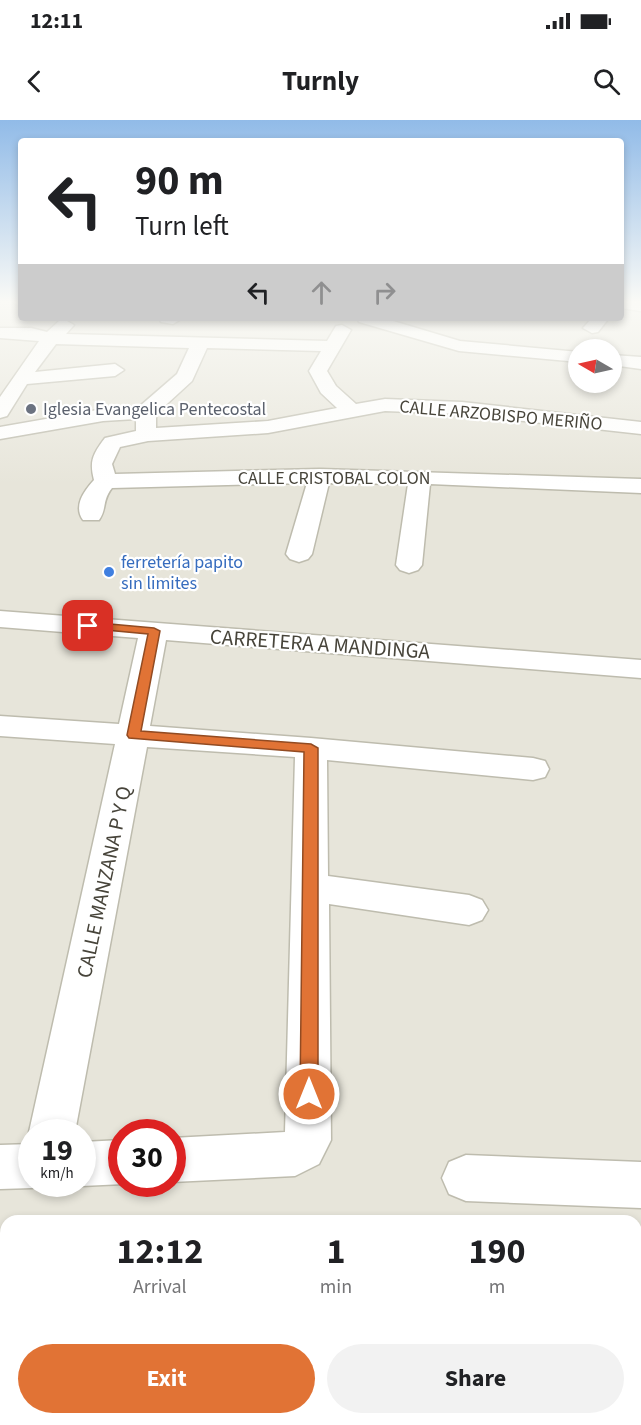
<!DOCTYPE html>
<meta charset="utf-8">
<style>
:root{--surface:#fff;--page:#f2f2f2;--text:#202124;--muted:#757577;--accent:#e17335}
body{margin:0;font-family:"Source Sans 3",sans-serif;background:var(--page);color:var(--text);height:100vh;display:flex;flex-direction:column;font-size:22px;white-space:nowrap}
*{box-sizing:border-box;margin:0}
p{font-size:20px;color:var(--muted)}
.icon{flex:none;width:33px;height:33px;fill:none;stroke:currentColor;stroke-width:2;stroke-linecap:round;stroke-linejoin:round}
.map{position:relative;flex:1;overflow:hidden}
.sheet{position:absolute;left:0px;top:1095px;width:642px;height:210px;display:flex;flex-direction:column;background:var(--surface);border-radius:18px 18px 0 0;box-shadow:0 3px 9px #0003}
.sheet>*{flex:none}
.hud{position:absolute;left:18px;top:18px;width:606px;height:183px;border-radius:6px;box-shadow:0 3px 9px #0003;background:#fff;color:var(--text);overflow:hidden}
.needle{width:39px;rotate:279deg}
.fabs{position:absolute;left:568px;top:219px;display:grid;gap:12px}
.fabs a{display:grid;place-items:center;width:54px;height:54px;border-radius:50%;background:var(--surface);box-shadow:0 3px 9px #0003;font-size:30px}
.speed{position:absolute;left:18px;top:999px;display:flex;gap:12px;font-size:30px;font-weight:700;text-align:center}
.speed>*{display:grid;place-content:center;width:78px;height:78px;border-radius:50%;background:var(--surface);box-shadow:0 3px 9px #0003;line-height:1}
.speed small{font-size:15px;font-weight:400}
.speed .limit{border:9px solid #d22;background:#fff;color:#111}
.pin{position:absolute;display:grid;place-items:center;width:51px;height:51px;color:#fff;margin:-26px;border-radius:12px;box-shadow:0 3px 9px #0006}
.me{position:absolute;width:66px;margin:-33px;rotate:0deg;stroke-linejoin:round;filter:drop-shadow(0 0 4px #0008)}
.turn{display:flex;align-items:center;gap:21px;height:126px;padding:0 18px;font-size:27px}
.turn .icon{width:78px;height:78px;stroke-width:2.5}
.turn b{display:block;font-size:42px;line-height:51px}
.lanes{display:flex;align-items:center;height:57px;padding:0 18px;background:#0003;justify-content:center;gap:30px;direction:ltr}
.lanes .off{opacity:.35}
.eta{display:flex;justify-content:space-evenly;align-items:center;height:102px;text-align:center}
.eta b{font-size:36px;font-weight:700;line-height:42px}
.action{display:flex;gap:12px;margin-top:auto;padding:12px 18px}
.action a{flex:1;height:69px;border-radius:36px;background:var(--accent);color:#fff;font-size:24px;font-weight:700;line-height:69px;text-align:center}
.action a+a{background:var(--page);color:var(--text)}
.status{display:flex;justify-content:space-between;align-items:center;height:42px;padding:0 30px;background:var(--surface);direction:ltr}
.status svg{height:16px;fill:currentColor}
header{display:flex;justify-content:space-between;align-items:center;height:78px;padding:0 18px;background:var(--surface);font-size:27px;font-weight:700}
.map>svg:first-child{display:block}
</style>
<div class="status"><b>12:11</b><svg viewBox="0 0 49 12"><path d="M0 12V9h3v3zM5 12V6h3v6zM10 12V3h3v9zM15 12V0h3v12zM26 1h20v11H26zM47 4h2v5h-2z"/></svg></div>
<header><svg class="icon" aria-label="back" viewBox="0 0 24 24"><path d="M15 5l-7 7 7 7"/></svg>Turnly<svg class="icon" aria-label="search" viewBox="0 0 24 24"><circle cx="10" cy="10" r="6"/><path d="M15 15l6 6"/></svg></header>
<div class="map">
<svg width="641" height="1305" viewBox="0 0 641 1305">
<rect width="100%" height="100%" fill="#f3f3eb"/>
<path fill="#e7e5da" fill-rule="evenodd" d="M0 181H21V198H621V181H641V1305H0ZM579 230H612V262H579ZM32 1012H82V1064H32ZM122 1012H172V1064H122ZM6 1101H636V1299H6Z"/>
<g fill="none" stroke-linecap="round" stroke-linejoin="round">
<g stroke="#bebcae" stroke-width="3">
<path id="minor" d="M11 181H21V187Z
M621 181H641V191L621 188Z
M159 198H181V199L173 204 161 202Z
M357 198H383L460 221 579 232V242L459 231 359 202Z
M592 198H609L598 212 592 213 583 208Z
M65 200 74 205 66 214 327 221 336 206 342 205 351 210 327 251 336 266 356 284 385 279 462 282 641 302V314L462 294 385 291 268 313 148 321 120 327 112 344 115 354 320 349 641 359V373L430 364 422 445 418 450 409 453 400 450 396 445 408 364 329 363 312 434 308 439 299 442 290 439 286 434 307 363 112 368C102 380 107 389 99 400H83C73 386 84 371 94 360 89 341 93 334 105 318L136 311V299L103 301 0 319V307L103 289 140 286 177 254 189 228 56 224 35 252 115 244 124 250 115 256 27 264 7 296 0 298V277L39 221 0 218V208H31L47 212 59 201ZM207 228 321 231 309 251 321 273 337 288 268 301 156 308V294L192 261Z
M612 235 641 237V249L612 245Z
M0 491 641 540V558L166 520 150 606 311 618 533 638 545 641 549 649 545 657 533 660 327 640 328 756 469 775 482 780 488 790 482 800 469 805 329 784 331 1020 319 1044 295 1056 172 1062V1018L285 1012 295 637 147 627 75 1012H32V1017L29 1012 115 624 0 616V596L119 604 138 518 0 507Z
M122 1020V1064H124L82 1066 75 1064H82V1022Z
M32 1024V1064H45L32 1068 0 1069V1025Z
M466 1035 641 1042V1088L466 1081 449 1074 442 1058 449 1042Z
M636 1274H641V1305H555L553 1299H636Z"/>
</g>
<use href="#minor" fill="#fff" fill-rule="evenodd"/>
</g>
<linearGradient id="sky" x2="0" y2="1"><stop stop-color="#91bbe8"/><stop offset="0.5" stop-color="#fafaf6"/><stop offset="1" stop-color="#fafaf6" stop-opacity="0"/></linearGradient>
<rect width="641" height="364" fill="url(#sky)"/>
<path fill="#e17335" stroke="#924b22" stroke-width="1.5" d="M88 502 154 508 160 511 141 611 311 624 318 628V974L315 980 309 982 302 980 300 974 304 632 129 618 127 615 148 514 84 508 82 506Z"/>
<circle fill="#6b7280" stroke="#fff" stroke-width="2" cx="31" cy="289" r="6"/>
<circle fill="#3f7fe0" stroke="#fff" stroke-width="2" cx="109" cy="452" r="6"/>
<g text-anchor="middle" stroke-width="4.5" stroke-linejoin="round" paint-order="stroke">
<g font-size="18" fill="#5b616d" stroke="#fff" text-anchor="start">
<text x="43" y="295">Iglesia Evangelica Pentecostal</text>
</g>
<g font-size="18" fill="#47443a" stroke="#fff">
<text transform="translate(501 295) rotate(5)" y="6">CALLE ARZOBISPO MERIÑO</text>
<text x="334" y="364">CALLE CRISTOBAL COLON</text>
</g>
<g font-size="18" fill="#366cbe" stroke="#fff" text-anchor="start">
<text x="121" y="448">ferretería papito<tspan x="121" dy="21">sin limites</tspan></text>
</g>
<g font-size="21" fill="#47443a" stroke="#fff">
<text transform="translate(320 524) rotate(4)" y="7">CARRETERA A MANDINGA</text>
<text transform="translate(104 762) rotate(-78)" y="7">CALLE MANZANA P Y Q</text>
</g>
</g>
</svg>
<div class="fabs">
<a><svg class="needle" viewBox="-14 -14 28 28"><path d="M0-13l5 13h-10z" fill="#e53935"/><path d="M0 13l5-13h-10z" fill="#757577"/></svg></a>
</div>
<div class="speed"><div>19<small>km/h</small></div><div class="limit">30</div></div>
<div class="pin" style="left:88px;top:506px;background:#d93025"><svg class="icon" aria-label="arrive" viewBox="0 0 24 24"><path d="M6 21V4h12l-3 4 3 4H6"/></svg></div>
<svg class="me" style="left:309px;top:974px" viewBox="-20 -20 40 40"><circle r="17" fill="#e17335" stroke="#fff" stroke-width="3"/><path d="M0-11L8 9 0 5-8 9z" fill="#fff"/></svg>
<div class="hud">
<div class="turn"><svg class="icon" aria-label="left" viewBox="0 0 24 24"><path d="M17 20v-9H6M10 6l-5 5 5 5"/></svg><div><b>90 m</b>Turn left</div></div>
<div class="lanes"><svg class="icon" aria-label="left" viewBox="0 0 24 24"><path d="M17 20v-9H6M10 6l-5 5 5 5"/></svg><svg class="icon off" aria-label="ahead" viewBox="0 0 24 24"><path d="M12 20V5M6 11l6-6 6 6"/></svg><svg class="icon off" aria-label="right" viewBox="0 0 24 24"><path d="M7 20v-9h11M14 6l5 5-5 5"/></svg></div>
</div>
<section class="sheet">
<div class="eta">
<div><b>12:12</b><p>Arrival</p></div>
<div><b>1</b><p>min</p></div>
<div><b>190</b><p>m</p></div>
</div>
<div class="action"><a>Exit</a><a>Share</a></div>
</section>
</div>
